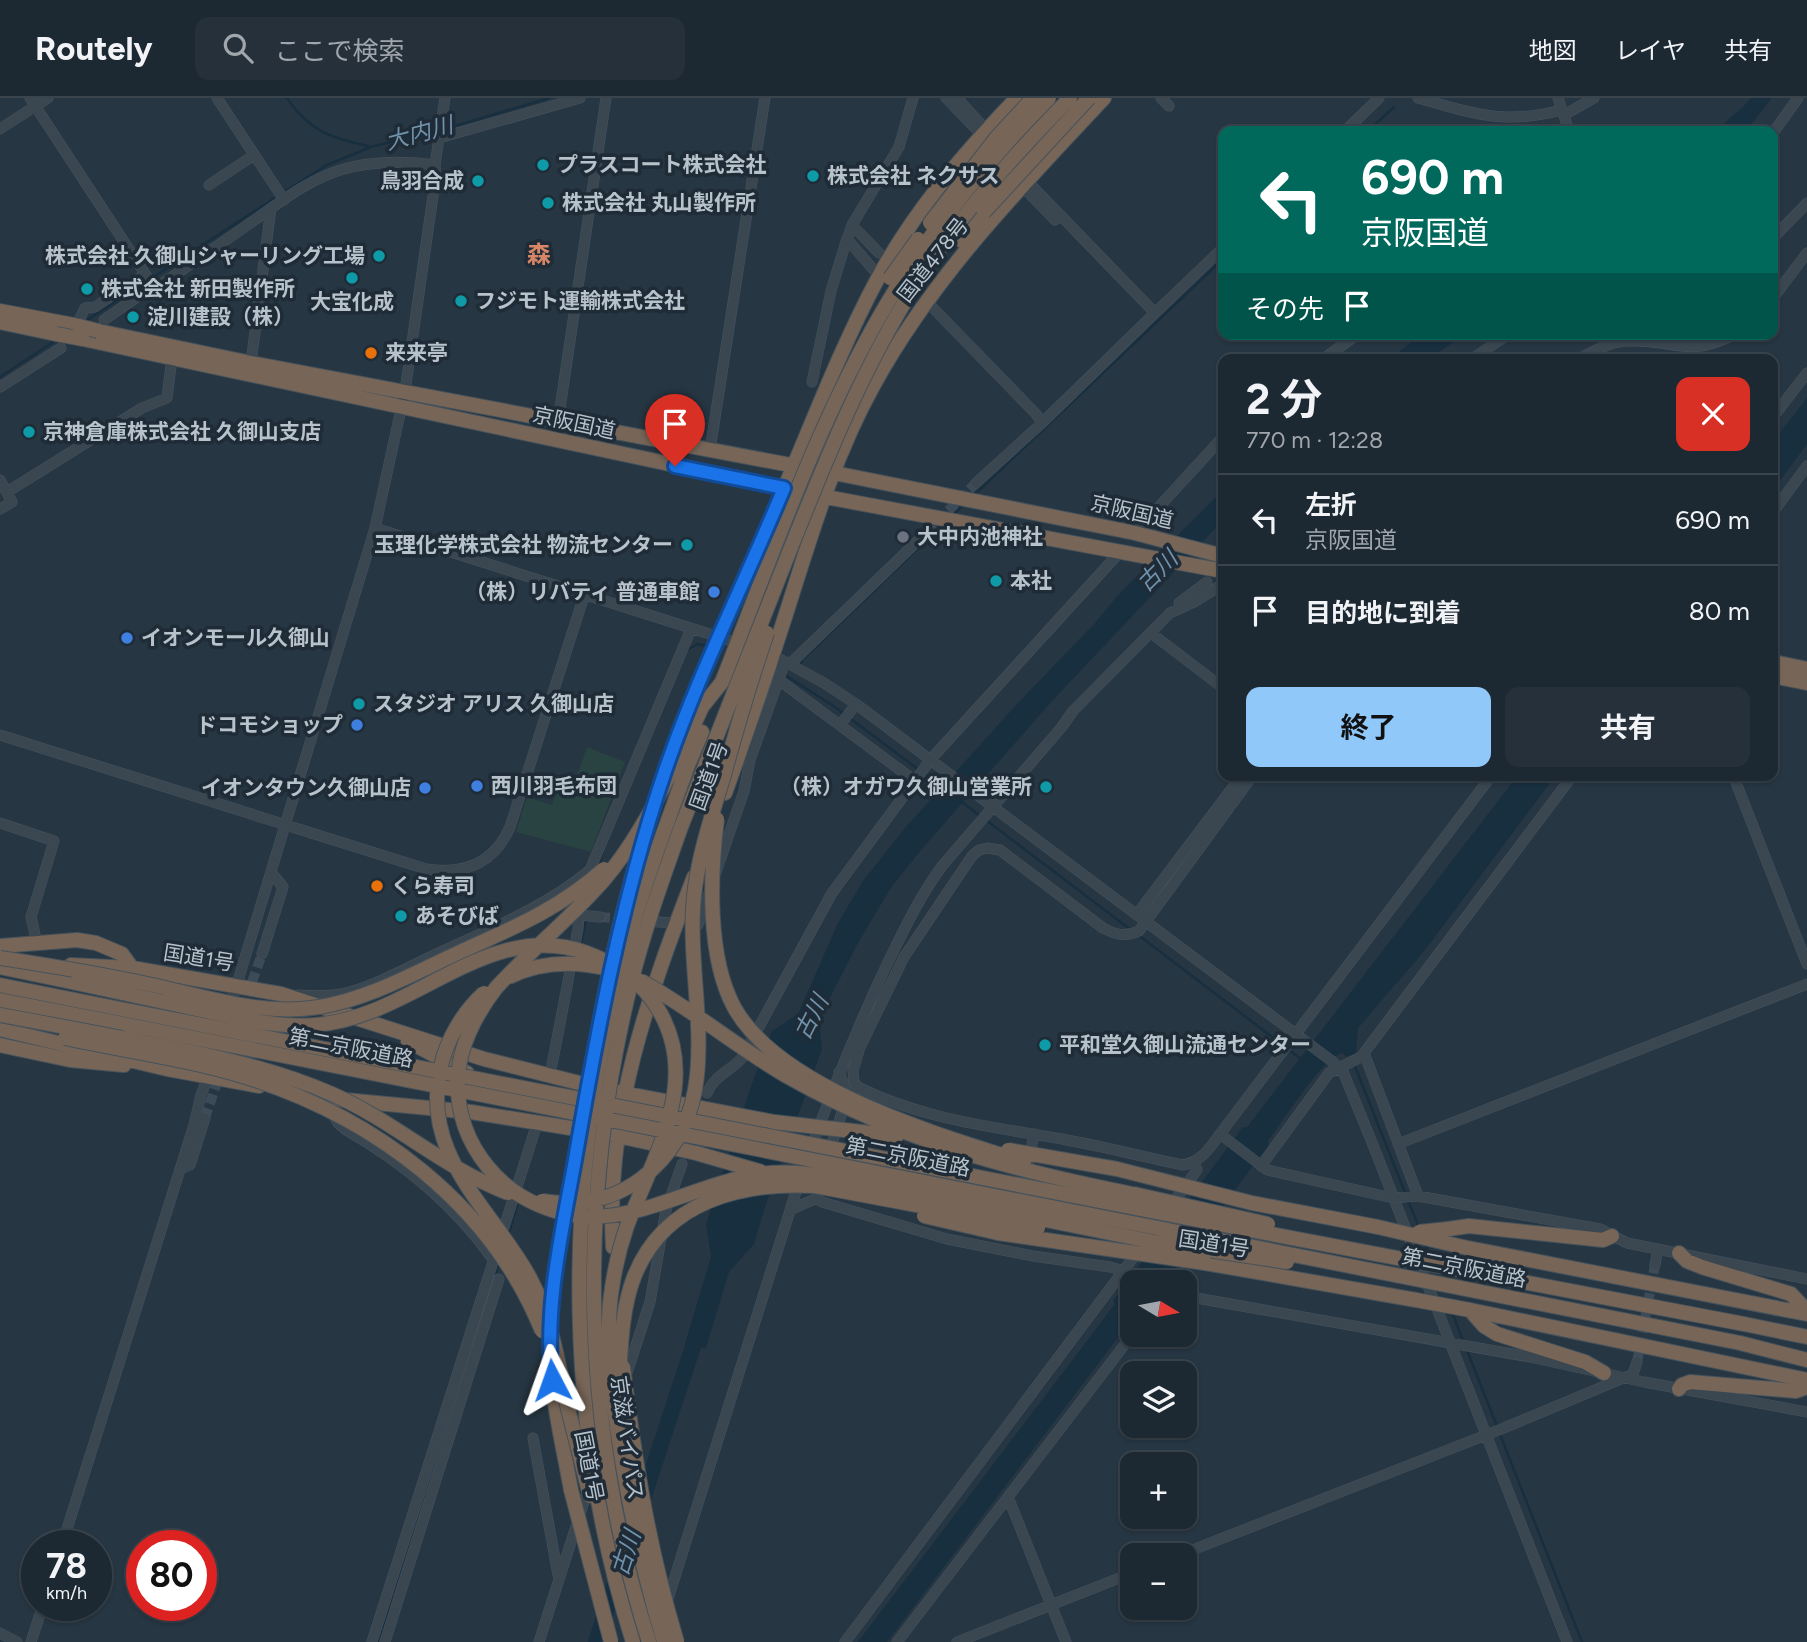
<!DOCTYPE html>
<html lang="ja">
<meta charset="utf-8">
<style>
:root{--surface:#1c2832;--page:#25303a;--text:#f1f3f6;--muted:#a0a6ac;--line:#3a444d;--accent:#8fc8f9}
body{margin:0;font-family:Figtree,"Noto Sans JP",sans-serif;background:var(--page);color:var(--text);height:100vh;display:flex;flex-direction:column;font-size:26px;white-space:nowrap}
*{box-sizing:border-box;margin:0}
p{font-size:23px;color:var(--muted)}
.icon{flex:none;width:38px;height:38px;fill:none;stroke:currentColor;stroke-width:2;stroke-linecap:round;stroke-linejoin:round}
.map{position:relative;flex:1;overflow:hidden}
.panel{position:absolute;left:1218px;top:256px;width:560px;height:427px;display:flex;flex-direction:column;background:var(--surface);border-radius:14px;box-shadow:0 2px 5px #0004,0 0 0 2px var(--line)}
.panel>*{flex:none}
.top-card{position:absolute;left:1218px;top:28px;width:560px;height:214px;border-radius:14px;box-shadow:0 2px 5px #0004,0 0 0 2px var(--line);background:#00695c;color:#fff;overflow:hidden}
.needle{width:46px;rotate:100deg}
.fabs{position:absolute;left:1120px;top:1172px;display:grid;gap:14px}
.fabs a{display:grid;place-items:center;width:77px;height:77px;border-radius:14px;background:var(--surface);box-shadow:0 2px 5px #0004,0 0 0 2px var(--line);font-size:35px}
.speed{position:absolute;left:21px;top:1432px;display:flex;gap:14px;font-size:35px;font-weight:700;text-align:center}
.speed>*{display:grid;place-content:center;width:91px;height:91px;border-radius:50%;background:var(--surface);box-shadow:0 2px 5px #0004,0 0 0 2px var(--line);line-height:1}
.speed small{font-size:18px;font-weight:400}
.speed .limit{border:10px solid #d22;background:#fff;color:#111}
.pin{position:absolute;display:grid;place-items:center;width:60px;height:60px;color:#fff;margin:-72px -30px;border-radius:50% 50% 50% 0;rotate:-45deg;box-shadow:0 0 7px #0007}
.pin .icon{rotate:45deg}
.me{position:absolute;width:77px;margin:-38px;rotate:356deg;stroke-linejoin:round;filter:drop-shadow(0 0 5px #0008)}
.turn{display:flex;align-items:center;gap:24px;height:147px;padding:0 28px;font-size:32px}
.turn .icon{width:91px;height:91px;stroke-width:2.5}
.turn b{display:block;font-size:49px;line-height:60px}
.then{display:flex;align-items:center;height:66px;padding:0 28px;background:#0003;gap:14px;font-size:26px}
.round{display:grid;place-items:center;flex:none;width:74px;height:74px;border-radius:14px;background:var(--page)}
.overview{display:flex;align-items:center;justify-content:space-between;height:119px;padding:0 28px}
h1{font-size:42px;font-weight:700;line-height:52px}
.primary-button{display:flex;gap:14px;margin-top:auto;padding:14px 28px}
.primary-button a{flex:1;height:80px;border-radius:14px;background:var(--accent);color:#111;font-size:28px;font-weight:700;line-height:80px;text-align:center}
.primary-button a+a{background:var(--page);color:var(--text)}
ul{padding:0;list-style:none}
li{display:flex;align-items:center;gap:21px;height:91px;padding:0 28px;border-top:2px solid var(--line)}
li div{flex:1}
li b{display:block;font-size:26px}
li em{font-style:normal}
header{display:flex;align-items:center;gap:42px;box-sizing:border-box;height:98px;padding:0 35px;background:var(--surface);border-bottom:2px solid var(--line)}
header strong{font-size:33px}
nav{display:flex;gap:38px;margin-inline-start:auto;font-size:24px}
.search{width:490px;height:63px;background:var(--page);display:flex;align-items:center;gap:18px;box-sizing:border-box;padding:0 24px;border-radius:14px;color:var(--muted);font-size:26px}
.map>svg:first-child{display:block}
</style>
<header>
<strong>Routely</strong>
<div class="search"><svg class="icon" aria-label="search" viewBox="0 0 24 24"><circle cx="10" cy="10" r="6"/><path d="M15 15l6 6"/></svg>ここで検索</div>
<nav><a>地図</a><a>レイヤ</a><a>共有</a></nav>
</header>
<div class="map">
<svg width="1807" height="1544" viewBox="0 0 1807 1544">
<rect width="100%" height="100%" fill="#263642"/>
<path fill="#284342" d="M587 649 625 664 591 754 516 734 527 699 552 707 560 683 574 686Z"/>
<path fill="#182f40" d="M1751 0H1772L1746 33H1715L1743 9Z
M1420 236H1465L1429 261H1391Z
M1807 300V346L1773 392V343Z
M1223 392V422L1052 603 920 753 890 791 858 845 819 921 822 951 764 1112 754 1146 729 1174 706 1250 685 1246 711 1159 706 1126 750 991 772 933 798 916 838 825 863 783 905 730 1019 604 1094 526 1118 497Z
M1518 677H1556L1425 852 1358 930 1356 955 1346 959 1343 955C1324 957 1282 1025 1268 1043V1048L1165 1185H1132V1221L887 1544H858L1115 1206 1113 1203 1243 1029H1247Z"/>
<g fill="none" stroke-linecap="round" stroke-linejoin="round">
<path stroke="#182f40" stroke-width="2.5" d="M287 0C309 33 331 40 368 48
M445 31 549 0
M1368 33 1394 9
M284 94 327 67 371 49 438 32
M152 180 278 98
M84 224 146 184
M0 279 58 241
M974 397 1223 161
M954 416 964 406
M688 551 698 546 707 548
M800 568 803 561 944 425
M785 577 835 609 919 672
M924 676 944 691
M961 703 980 718
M986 722 1131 832
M599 768 604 750
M1137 836 1301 961
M580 849 586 822
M572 887 575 873
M1354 966 1406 1097
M1408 1103 1419 1129
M508 1138 518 1104
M1425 1145 1431 1162
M1452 1214 1463 1243
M1466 1250 1497 1328
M466 1264 499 1164
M1499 1334 1582 1544
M378 1544 416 1420"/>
<path stroke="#182f40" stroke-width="16" d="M596 1544 700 1227"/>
<path stroke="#3c4b57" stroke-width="10" stroke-dasharray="10 5" stroke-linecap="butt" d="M927 434 976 385
M600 819 627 821
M242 912 262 856
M205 1020 220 976
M1637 1264 1655 1167"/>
<g stroke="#47535e" stroke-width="11">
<path id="minor" d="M30 0 153 188
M217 0 284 102
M946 0 977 32
M957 0 986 32
M1161 0 1169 8
M1418 0C1475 16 1503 27 1562 12
M1558 0 1569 33
M1564 17 1594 0
M0 31 48 0
M1345 33 1379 0
M1773 35 1798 0
M439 40 580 0
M435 67 445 0
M209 87 254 57
M1022 88 1055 122 1061 118
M852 127 879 155
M1773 140 1807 105
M847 141 879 178
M1773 200 1807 155
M933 210 1036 316 1042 325
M1155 215 1223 150
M104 222 153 188 163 185C194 164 225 143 256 121 283 102 311 80 344 71 372 63 407 63 435 67L436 77 405 293 375 430 230 909
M76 228 85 210 95 209 145 176
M1323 261 1358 236
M1472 261 1509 236
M1578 261C1595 253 1610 243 1629 243 1674 241 1687 261 1735 236
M251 265 271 110
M812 284 831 193 845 147 852 127 899 49 913 0
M0 289 61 250
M1773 319 1807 275
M558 324 606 0
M710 352 765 0
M0 382 12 404 0 411
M976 385 1042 325 1155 215 1034 90
M7 394 142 310 167 300 172 260
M1773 414 1807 368
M375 430 741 546
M1135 435 1223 339
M1179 505 1207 484
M1151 535 1223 590
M769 555 824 585 856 606 1333 964 1344 976 1373 1047 1567 1544
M790 566 927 434
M779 582 915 683
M841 626 856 606
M0 637 426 771C464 777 494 766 510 729L584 498
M1733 677 1807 866
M0 725 54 743 31 819 37 845
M716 774 744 693 750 662 785 564
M1137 816 1242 677
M579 817 600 819
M648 823 671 825
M693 826 698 827 709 795
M262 856 283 789 271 774
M298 897C312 898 327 899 341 896 371 890 402 872 430 859 485 833 543 811 590 772L691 531
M1364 955 1418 1098
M552 967 578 831 579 817 577 805
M839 974 848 997
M858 989 854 984 853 973 860 949 904 859 972 758 979 752 987 750 1000 752 1103 830C1116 837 1125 839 1139 833L1253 677
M707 995C715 977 729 974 742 960L832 795 931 661 1119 455
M332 1014 338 1025 346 1032C402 1064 454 1107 492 1160
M1220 1036 1267 1072 1393 1100 1418 1098 1600 1131 1627 1145 1807 1181
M1398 1046 1807 886
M805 1067C830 997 857 929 889 862 905 830 920 798 942 768L1061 630 1073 613 1170 515 1194 504 1223 486
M1261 1068 1329 975 1361 959 1364 955 1573 677
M824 1070 847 999 858 989C924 1022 995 1029 1067 1042 1106 1049 1144 1059 1183 1067 1201 1064 1210 1050 1220 1036L1492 677
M180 1071 190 1067 205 1020
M820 1085 817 1100 822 1104 947 1141 1033 1158 1110 1169 1124 1173
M1023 1094 1034 1036
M1170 1109 1197 1072 1193 1064
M792 1111 817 1100
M1655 1167 1658 1151
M1117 1182 1132 1187
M1185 1198 1530 1259 1644 1284 1807 1314
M626 1278 650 1204 666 1112 682 1066
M533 1340 558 1477
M1008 1399 1066 1544
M62 1447 194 1027 201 997 210 974
M1177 1458 1504 1330 1633 1276 1637 1264
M667 1504 799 1084
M0 1535 17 1544
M31 1544 43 1507
M372 1544 535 1032
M385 1544 499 1181
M539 1544 588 1391
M845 1544 1139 1152
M897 1544 1132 1237
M957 1544 1132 1475"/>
</g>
<g stroke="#45525c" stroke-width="16">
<path id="highway" d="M962 143 984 114
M0 213 79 228
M0 224 56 236
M98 233 251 265 801 369
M83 241 792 392
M824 373 1135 435 1223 458
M815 397 1223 473
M1773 564 1807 571
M1773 578 1807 585
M676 666 702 609 722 584
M688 667 702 634
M660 686C691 592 735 503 775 412 809 334 838 255 878 180 914 113 965 54 1017 0
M725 695C746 637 766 578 785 519 810 441 833 360 873 288 934 177 1019 91 1104 0
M0 848 77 842 96 845 122 856 132 870
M71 867 132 870 281 896 484 961 595 989
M0 869 76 885
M0 887 131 913
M0 902 128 927
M0 931 167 971 259 988
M408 943 467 975
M0 947 70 962 124 967
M505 991 591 1012
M618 994 774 1024
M297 995 324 1000 471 1014 589 1033
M612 1013 680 1028 703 1035
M609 1036 696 1055
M1252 1105 1378 1129
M1448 1131 1469 1128 1603 1142 1612 1138
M613 1149C605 1019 648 898 694 779
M1463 1149 1807 1216
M1679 1155 1687 1163 1702 1169 1791 1196 1807 1213
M1205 1165 1416 1202
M1470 1212 1807 1282
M1470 1212 1484 1228 1497 1236 1585 1264 1604 1275
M1744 1226 1807 1239
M1740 1245 1807 1262
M1679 1291 1682 1287 1690 1284 1796 1293 1807 1289
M571 1392C562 1342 549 1291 550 1239 550 1178 565 1116 576 1055 595 944 614 830 649 722"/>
</g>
<use href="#minor" stroke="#3a4751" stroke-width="10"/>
<use href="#highway" stroke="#776657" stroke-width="14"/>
<g stroke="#45525c" stroke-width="16" stroke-linecap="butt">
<path id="highway-bridge" d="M984 114 1089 0
M930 125 997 39 1033 0
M890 180 918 141
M79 228 98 233
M56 236 83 241
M722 584C772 458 817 325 885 209 930 132 987 63 1049 0
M664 688C644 726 622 764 592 795 561 828 526 857 496 890 464 932 447 977 465 1029 475 1057 496 1083 521 1098 609 1150 674 1089 761 1076 791 1072 821 1077 851 1082L1154 1144 1287 1164
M659 696 676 666
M717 721C710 777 707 859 734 909 779 991 939 1037 1024 1064
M0 860C53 868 105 877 157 888 209 900 265 918 319 909 369 901 416 874 462 853 515 829 559 811 604 771
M509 879C542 863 578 863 612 872
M641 883C694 912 740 952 792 981 906 1045 1015 1073 1142 1098
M76 885C117 894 159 903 201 912 239 920 277 930 315 927 413 920 488 819 587 855 609 863 629 876 645 893 710 969 656 1052 627 1128 620 1148 615 1169 612 1190 606 1226 610 1263 613 1299 623 1382 640 1464 664 1544
M484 895C463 914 447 941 441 968 419 1058 492 1110 530 1180 550 1218 558 1261 566 1302
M131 913 1192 1121 1744 1226
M0 917C49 926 98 935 147 945 210 957 272 970 332 996 394 1023 445 1071 508 1095
M128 927 1740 1245
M65 940C125 953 188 961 246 979 374 1019 491 1106 542 1233
M774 1024 897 1038
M1008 1052 1117 1071 1252 1105
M696 1055 762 1074
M1134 1096 1268 1126
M542 1103C578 1109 613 1102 642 1080 736 1008 681 889 695 790 700 752 713 714 724 677 737 629 751 582 767 535
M924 1118 998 1135 1205 1165
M1378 1129 1463 1149
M1419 1134 1448 1131
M1416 1202 1470 1212
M623 1269C635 1364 649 1452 677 1544
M619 1279C621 1247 622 1210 634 1179 664 1103 741 1084 815 1088L1038 1130
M564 1295 590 1398
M571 1392 611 1544
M633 1544C566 1333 563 1098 617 884 635 810 662 739 688 667
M649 1544C581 1331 577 1101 631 885 644 832 663 780 681 729 715 641 750 554 784 467 823 369 861 272 917 184 960 117 1014 57 1070 0"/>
</g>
<use href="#highway-bridge" stroke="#776657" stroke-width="14"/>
</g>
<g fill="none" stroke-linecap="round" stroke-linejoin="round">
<g stroke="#114b97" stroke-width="18">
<path id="route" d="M552 1282C544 1206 563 1130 576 1056 598 929 622 801 663 679 696 580 744 487 784 390L675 368"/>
</g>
<use href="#route" stroke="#1a73e8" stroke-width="12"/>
</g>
<g fill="#0f9aa8" stroke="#1f2c37" stroke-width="2.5">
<circle cx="543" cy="67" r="7"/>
<circle cx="813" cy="78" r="7"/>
<circle cx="478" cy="83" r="7"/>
<circle cx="548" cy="105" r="7"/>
<circle cx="379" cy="158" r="7"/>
<circle cx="352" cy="180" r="7"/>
<circle cx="87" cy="191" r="7"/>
<circle cx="461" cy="203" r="7"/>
<circle cx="133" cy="219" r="7"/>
<circle cx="29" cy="334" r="7"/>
<circle cx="687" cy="447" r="7"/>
<circle cx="996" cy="483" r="7"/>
<circle cx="359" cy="606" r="7"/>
<circle cx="1046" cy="689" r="7"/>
<circle cx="401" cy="818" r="7"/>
<circle cx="1045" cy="947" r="7"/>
</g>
<g fill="#e8710a" stroke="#1f2c37" stroke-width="2.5">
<circle cx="371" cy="255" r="7"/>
<circle cx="377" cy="788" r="7"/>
</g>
<circle fill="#6b7280" stroke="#1f2c37" stroke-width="2.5" cx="903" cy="439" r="7"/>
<g fill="#3f7fe0" stroke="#1f2c37" stroke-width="2.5">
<circle cx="714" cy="494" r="7"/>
<circle cx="127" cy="540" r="7"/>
<circle cx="357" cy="627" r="7"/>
<circle cx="477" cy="688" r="7"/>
<circle cx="425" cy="690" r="7"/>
</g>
<g text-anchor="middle" stroke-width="7" stroke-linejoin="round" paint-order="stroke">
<g font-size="21" font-weight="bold" fill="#b7c2cb" stroke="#1f2c37" text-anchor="start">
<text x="557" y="74">プラスコート株式会社</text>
<text x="827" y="85">株式会社 ネクサス</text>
<text x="464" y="90" text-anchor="end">鳥羽合成</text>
<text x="562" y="112">株式会社 丸山製作所</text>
<text x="365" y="165" text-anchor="end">株式会社 久御山シャーリング工場</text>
<text x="101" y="198">株式会社 新田製作所</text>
<text x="475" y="210">フジモト運輸株式会社</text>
<text x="352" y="211" text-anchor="middle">大宝化成</text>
<text x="147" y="226">淀川建設（株）</text>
<text x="385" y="262">来来亭</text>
<text x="43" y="341">京神倉庫株式会社 久御山支店</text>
<text x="917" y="446">大中内池神社</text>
<text x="673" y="454" text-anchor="end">玉理化学株式会社 物流センター</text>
<text x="1010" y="490">本社</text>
<text x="700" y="501" text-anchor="end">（株）リバティ 普通車館</text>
<text x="141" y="547">イオンモール久御山</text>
<text x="373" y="613">スタジオ アリス 久御山店</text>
<text x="343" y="634" text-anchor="end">ドコモショップ</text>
<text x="491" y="695">西川羽毛布団</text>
<text x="1032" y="696" text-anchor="end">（株）オガワ久御山営業所</text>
<text x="411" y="697" text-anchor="end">イオンタウン久御山店</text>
<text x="391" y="795">くら寿司</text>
<text x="415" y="825">あそびば</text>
<text x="1059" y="954">平和堂久御山流通センター</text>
</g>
<g font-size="21" fill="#b7c2cb" stroke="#1f2c37">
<text transform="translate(933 162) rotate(-52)" y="7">国道478号</text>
<text transform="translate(574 325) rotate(12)" y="7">京阪国道</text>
<text transform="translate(1132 414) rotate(13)" y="7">京阪国道</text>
<text transform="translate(709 678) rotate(-70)" y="7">国道1号</text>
<text transform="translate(199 860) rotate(9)" y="7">国道1号</text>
<text transform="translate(351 950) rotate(11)" y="7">第二京阪道路</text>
<text transform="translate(908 1059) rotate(11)" y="7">第二京阪道路</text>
<text transform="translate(1214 1146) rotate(9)" y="7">国道1号</text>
<text transform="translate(1464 1170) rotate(11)" y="7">第二京阪道路</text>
<text transform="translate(627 1340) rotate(82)" y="7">京滋バイパス</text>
<text transform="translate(589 1368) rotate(79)" y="7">国道1号</text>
</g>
<g font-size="23" font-style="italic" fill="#7092aa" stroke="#1f2c37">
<text transform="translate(419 35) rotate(-15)" y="8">大内川</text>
<text transform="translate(1157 473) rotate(-45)" y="8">古川</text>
<text transform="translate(811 919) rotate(-63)" y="8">古川</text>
<text transform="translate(626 1455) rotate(-72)" y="8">古川</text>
</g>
<g font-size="24" font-weight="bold" fill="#d78767" stroke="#1f2c37">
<text x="539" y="165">森</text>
</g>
</g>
</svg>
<div class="fabs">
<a><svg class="needle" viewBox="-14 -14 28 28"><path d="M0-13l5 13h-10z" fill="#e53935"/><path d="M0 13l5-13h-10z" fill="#a0a6ac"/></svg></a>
<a><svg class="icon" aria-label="layers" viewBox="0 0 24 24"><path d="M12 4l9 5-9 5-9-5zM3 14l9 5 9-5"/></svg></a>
<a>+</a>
<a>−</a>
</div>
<div class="speed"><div>78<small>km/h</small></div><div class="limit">80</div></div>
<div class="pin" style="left:675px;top:368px;background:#d93025"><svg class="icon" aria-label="arrive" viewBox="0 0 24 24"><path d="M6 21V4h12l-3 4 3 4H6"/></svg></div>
<svg class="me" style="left:552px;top:1282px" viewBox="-20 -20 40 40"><path d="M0-17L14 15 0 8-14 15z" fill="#1a73e8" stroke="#fff" stroke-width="4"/></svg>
<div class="top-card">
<div class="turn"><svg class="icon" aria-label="left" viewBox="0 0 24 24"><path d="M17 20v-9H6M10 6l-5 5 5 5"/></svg><div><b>690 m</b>京阪国道</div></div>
<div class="then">その先<svg class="icon" aria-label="arrive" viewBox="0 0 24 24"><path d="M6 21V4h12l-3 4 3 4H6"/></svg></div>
</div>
<section class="panel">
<div class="overview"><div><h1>2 分</h1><p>770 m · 12:28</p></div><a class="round" style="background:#d93025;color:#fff"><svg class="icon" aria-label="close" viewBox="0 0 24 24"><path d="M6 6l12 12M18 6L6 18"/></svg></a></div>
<ul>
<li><svg class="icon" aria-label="left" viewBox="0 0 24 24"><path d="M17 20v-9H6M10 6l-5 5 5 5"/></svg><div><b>左折</b><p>京阪国道</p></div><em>690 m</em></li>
<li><svg class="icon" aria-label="arrive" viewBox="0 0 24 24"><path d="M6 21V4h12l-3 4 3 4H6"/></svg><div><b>目的地に到着</b></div><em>80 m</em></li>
</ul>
<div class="primary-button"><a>終了</a><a>共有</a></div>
</section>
</div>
